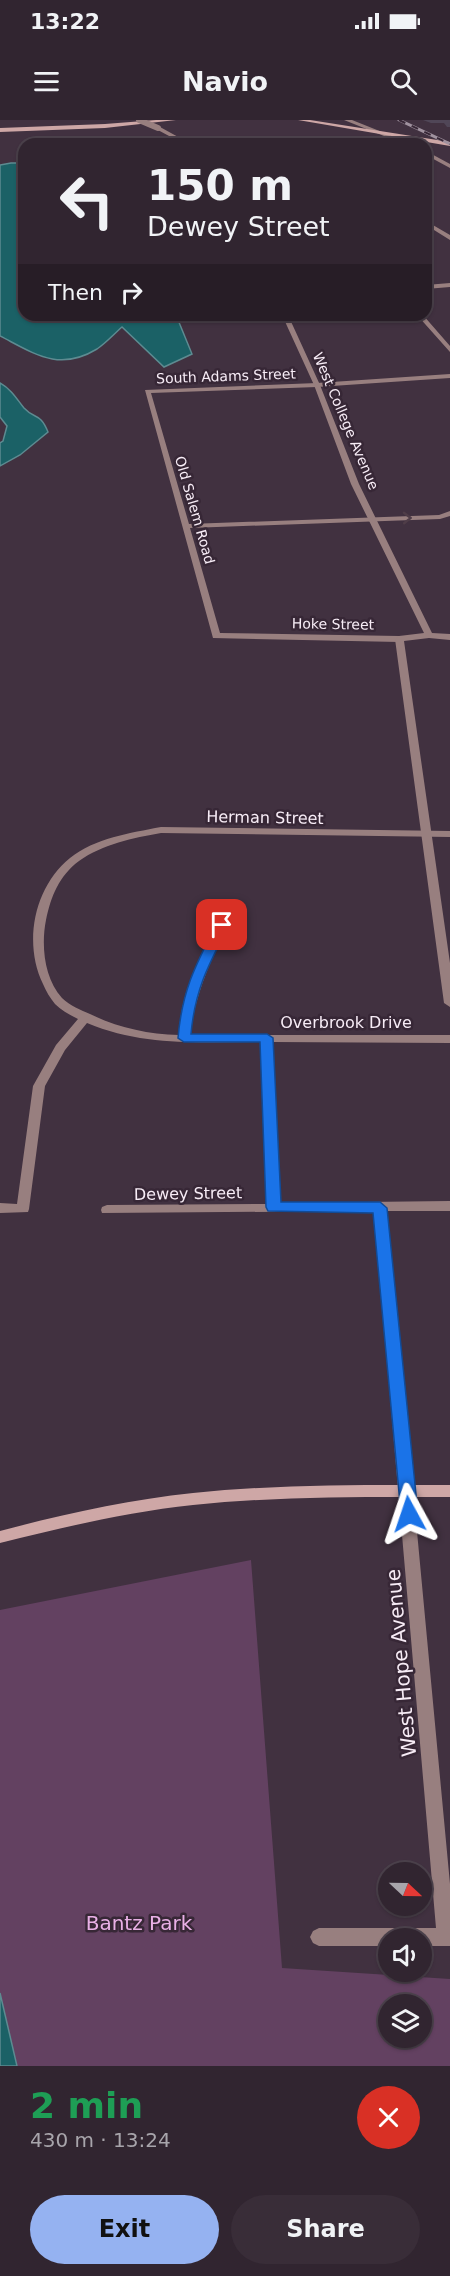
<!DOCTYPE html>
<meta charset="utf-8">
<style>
:root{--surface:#312530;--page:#392d38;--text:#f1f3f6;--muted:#a8a5ab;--line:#4c424c;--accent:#95b2f1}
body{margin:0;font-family:"DejaVu Sans",sans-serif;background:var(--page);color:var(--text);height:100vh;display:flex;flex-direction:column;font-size:22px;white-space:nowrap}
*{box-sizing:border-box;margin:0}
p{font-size:20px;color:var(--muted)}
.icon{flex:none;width:33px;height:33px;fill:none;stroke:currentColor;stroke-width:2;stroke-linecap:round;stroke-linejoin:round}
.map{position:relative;height:1946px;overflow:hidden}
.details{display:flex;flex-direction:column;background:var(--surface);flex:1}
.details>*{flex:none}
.hud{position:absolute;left:18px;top:18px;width:414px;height:183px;border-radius:18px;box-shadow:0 2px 4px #0004,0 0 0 2px var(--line);background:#312530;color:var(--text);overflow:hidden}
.needle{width:39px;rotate:112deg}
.fabs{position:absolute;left:378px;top:1742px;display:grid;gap:12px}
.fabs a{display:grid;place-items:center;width:54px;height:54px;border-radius:50%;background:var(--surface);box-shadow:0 2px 4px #0004,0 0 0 2px var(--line);font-size:30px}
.pin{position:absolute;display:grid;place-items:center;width:51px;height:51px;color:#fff;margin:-26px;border-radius:12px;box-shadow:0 3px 9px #0006}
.me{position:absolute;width:66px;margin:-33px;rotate:355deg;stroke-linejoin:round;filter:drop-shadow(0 0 4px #0008)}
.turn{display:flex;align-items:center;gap:21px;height:126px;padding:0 30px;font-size:27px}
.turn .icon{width:78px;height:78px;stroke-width:2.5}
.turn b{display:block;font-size:42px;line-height:51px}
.then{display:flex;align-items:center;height:57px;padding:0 30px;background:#0003;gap:12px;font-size:22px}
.round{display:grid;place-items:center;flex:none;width:63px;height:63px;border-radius:32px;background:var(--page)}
.summary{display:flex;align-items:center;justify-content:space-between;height:102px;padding:0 30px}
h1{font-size:36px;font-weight:800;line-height:45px;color:#1e9e55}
.cta{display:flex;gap:12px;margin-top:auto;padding:12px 30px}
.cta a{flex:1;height:69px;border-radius:36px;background:var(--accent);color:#111;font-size:24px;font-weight:800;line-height:69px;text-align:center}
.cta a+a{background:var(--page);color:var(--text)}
.status{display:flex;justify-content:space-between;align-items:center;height:42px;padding:0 30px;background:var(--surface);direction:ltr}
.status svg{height:16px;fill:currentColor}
header{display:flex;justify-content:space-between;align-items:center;height:78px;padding:0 30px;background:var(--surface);font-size:27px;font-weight:800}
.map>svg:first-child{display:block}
</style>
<div class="status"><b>13:22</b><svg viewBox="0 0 49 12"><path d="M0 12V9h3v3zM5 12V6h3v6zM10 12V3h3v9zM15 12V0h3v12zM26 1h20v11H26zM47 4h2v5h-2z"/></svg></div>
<header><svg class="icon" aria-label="menu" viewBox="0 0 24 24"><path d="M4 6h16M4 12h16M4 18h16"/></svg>Navio<svg class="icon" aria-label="search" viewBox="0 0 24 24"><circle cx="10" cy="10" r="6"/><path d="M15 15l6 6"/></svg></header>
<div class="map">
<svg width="450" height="1946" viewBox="0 0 450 1946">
<rect width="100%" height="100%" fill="#413140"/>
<path fill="#634161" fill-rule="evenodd" d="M251 1440 282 1848 450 1859V1946H17L0 1873V1490ZM388 1884H422V1917H388Z"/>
<path fill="#1b6166" stroke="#5d8b91" stroke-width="1.5" d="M11 43H24V195H176L192 234 164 247 122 207C114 214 106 223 97 229 59 252 35 234 0 216V45Z
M0 263C12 270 16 278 24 288 35 300 40 292 48 312L20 335 0 346V323L3 321 7 306 0 297Z
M0 1873 17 1946H0Z"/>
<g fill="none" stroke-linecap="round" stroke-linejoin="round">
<path fill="#987f7f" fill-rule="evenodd" d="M344 0H352L412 24H404Z
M426 31 450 44V48L426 35Z
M426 101 450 115V120L426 105Z
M450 163V167L426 169V165Z
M417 195H423L450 226V232Z
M450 254V258L317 267 151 273 189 404 439 395 450 391V396L440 399 190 408 220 513 399 516 403 519 399 522 213 518 145 270 317 263Z
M161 707 450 711V717L161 713C133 718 103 724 79 741 59 756 51 776 46 800 41 825 44 858 62 878 70 886 81 890 90 894 119 908 147 914 179 915 184 875 199 841 218 805L223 802 228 805C210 841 195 875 190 915H450V923L273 922 280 1083 450 1081V1091H387L450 1764V1826H422V1818H388V1826H319L313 1823 310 1817 313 1811 319 1808H436L374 1091 102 1093 101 1090 102 1087 107 1085 267 1084 261 922C202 922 144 927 87 903L65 930 45 966 29 1089 28 1092 0 1093V1083L17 1084 33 966 56 925 78 899C70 895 61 890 55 884 50 878 46 871 43 864 23 823 34 767 70 738 95 718 130 713 161 707Z"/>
<path fill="#987f7f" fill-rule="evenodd" d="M156 7H160L191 24H184L156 9Z
M282 195H288L320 265 359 364 432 513 450 514V520L429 518 404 521 450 843V887L444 883 395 519 399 516 424 513 351 364 314 265Z"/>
<path fill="#cea7a6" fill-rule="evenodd" d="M156 0H176L105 8 0 12V8L105 4Z
M298 0H310L450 22V26Z
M450 1365V1377C364 1377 279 1376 193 1385 128 1392 64 1407 0 1423V1411C64 1394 128 1380 193 1373 279 1364 364 1365 450 1365Z"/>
<g stroke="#a0929f" stroke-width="3">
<path id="rail" d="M399 0 450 24"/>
</g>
<use href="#rail" stroke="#372736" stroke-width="2" stroke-dasharray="7" stroke-linecap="butt"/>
<path stroke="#987f7f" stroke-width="6" d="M139 0 158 8"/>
</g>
<path fill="#504657" d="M423 0H450V7H447L444 3H431Z"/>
<defs><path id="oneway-chevron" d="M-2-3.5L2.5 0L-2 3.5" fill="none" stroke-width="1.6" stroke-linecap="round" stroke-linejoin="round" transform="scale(1.5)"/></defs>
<use stroke="#4f3d48" href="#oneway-chevron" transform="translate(407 398) rotate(-1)"/>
<path fill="#1a73e8" stroke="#114b97" stroke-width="1.5" d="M222 801 229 805C209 844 195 869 191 914H267L273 918 281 1082H380L387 1088 418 1394 415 1399 409 1401 403 1399 401 1394 373 1093 268 1091 266 1087 260 922H184L178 918C182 871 195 846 216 805Z"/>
<g text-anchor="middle" stroke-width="5" stroke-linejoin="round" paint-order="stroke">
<g font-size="14" fill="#f7ecf6" stroke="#372736">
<text transform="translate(226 256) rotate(-2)" y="5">South Adams Street</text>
<text transform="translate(346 301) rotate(67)" y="5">West College Avenue</text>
<text transform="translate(195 390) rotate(74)" y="5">Old Salem Road</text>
<text transform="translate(333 504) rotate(1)" y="5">Hoke Street</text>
</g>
<g font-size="16" fill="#f7ecf6" stroke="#372736">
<text transform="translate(265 697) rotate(1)" y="6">Herman Street</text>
<text x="346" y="908">Overbrook Drive</text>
<text transform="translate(188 1073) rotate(-1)" y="6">Dewey Street</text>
</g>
<g font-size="20" fill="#f7ecf6" stroke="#372736">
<text transform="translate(401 1543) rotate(-95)" y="7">West Hope Avenue</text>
</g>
<g font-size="20" fill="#e9b0e6" stroke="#372736">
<text x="139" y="1810">Bantz Park</text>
</g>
</g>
</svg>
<div class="fabs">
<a><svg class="needle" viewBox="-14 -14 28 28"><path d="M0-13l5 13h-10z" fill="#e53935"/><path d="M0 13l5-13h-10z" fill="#a8a5ab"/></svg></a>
<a><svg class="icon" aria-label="sound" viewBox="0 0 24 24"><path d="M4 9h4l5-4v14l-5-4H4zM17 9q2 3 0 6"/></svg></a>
<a><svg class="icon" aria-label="layers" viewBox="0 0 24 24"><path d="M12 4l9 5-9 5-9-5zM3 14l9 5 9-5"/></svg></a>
</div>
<div class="pin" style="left:222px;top:805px;background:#d93025"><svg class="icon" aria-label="arrive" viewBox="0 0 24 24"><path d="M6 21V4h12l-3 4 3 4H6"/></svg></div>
<svg class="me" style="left:409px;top:1394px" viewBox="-20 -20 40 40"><path d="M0-17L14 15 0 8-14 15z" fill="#1a73e8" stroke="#fff" stroke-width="4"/></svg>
<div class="hud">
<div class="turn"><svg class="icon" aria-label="left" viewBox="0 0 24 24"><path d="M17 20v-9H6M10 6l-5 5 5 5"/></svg><div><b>150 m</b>Dewey Street</div></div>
<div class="then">Then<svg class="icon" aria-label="right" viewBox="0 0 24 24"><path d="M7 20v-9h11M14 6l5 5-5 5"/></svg></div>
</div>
</div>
<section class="details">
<div class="summary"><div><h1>2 min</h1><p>430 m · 13:24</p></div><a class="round" style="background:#d93025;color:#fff"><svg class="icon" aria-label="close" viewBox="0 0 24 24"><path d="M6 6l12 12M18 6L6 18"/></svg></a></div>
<div class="cta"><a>Exit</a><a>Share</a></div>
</section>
